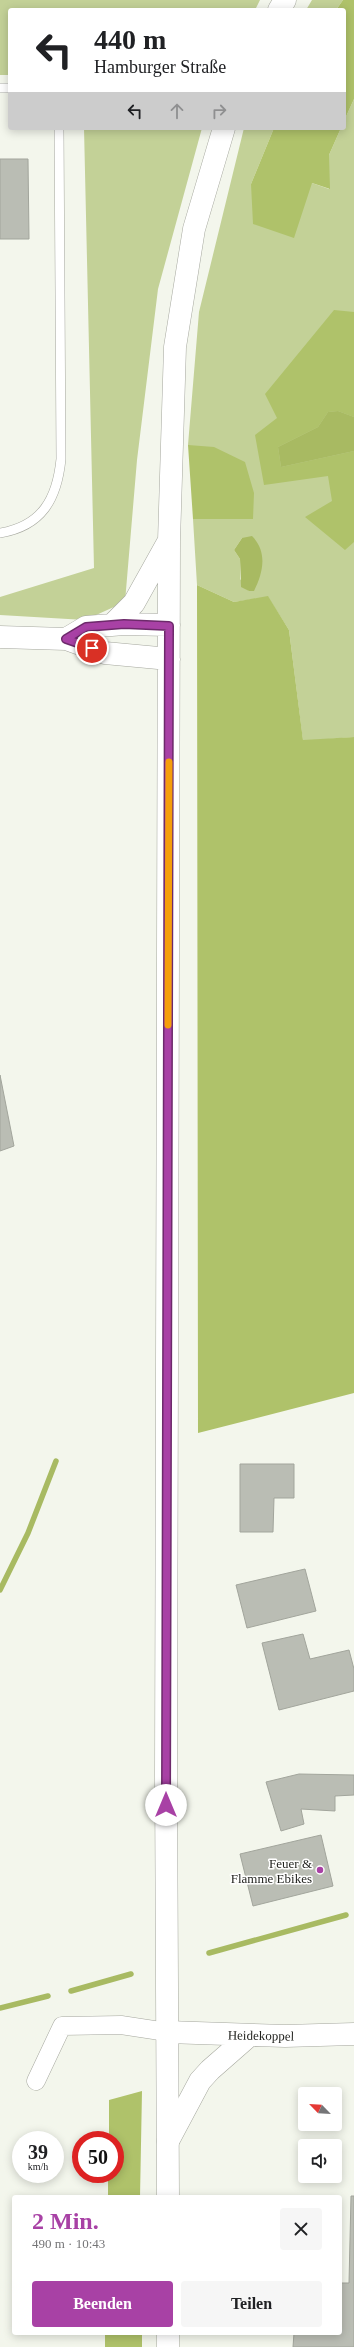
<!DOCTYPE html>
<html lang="de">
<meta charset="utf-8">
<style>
:root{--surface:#fff;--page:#f6f6f6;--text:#202124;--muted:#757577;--accent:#a841a5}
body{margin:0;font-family:Georgia,serif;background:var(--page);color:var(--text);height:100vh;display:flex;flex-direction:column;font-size:15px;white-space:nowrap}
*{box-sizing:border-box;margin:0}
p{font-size:13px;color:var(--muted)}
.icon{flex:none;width:22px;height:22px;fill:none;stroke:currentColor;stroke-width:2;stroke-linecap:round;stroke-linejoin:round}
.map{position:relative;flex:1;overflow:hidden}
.panel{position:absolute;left:12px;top:2195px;width:330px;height:140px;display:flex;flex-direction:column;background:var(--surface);border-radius:4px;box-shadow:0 2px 10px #0003}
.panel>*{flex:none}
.guide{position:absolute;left:8px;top:8px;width:338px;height:122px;border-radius:4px;box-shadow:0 2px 10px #0003;background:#fff;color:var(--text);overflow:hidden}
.needle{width:26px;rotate:295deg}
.tools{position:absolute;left:298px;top:2087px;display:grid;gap:8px}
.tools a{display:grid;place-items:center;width:44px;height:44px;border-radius:4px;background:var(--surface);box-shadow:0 2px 10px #0003;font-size:20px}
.speed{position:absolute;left:12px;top:2131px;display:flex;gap:8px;font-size:20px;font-weight:700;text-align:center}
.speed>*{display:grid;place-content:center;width:52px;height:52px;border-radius:50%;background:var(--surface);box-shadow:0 2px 10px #0003;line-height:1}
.speed small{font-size:10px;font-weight:400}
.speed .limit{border:6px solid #d22;background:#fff;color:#111}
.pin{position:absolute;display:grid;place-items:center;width:34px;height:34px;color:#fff;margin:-17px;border:2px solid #fff;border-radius:50%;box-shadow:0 1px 4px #0007}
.me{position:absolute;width:44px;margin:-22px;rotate:0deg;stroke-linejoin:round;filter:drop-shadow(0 0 3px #0008)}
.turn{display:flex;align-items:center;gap:14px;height:84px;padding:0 20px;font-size:18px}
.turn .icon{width:52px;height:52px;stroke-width:2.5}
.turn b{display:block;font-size:28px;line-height:34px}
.lanes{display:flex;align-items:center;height:38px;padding:0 20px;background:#0003;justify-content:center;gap:20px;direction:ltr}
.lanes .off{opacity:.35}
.round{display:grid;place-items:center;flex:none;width:42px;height:42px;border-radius:4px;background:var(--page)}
.headline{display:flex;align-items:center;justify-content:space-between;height:68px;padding:0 20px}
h1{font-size:24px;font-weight:700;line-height:30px;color:var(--accent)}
.action{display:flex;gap:8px;margin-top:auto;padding:8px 20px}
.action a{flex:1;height:46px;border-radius:4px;background:var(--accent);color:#fff;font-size:16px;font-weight:700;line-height:46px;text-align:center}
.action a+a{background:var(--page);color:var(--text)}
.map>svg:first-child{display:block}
</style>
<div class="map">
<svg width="354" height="2347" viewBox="0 0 354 2347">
<rect width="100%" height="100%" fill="#f3f6ec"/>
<path fill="#c3d197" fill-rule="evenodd" d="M0 0H260L255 10H10V75H0Z
M312 0H343L336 10H306Z
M354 99V737L303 741 289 630 268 597 234 602 197 585 193 519H253L188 445 199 312 244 128H274L251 184 312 183 329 189V155L341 128H344V121ZM242 538 249 591 240 579V559L234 550Z
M84 128H202L158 289 137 460 125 602 85 620 0 615V597L94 568Z
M354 1089V1182L353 1090Z"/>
<path fill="#afc26a" d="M343 0H354V99L344 121V10H336Z
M274 128H341L329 155 330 189 312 183 294 238 253 224 251 184Z
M334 310 354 312V417L338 411 328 412 318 427 278 447 281 467 354 451V542L345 550 305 517 332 501 328 476 264 485 255 435 277 418 265 394Z
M188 445 214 447 245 462 254 493 253 519H193Z
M197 585 234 602 268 596 289 630 303 740 354 737V1393L198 1433Z
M142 2091 140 2197H108V2174H115V2140H109V2100Z
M105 2333H142V2347H105Z"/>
<path fill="#a8ba62" d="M338 411 354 417V451L281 467 278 447 318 427 328 412Z
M252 536C268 552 263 573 254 591H249L241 587 240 559 234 550 242 538Z"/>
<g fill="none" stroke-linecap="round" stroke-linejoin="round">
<path stroke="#a8ba62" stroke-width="5.5" d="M0 1590 28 1533 56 1461
M209 1953 346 1915
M71 1991 131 1974
M0 2008 48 1996"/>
</g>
<path fill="#babdb4" stroke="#a2a59c" d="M0 159H28L29 239H0Z
M0 1075 14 1146 0 1151Z
M240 1464H294V1498H274L273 1532H240Z
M305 1569 316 1611 247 1628 236 1585Z
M303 1634 310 1659 349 1650 354 1669V1691L279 1710 262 1643Z
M299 1774 354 1775V1795L335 1796V1811L301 1809 304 1824 281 1831 266 1782Z
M321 1835 333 1886 253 1906 240 1854Z
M351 2196H354V2347H293L294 2333H340V2283H349Z"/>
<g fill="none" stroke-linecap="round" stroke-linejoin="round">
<g stroke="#a5a79e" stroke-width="10">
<path id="service" d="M0 88H10
M0 533C42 526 57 499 61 459L59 128"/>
</g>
<g stroke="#a5a79e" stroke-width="19">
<path id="minor" d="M36 2081 62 2026 121 2025 167 2032"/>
</g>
<g stroke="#a5a79e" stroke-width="23">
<path id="tertiary" d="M167 2032 285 2036 354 2034
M168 2141 200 2081 210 2070 250 2035"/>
</g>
<g stroke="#a5a79e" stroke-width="23">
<path id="secondary" d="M279 10 285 0
M112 625 134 603 168 542
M0 637 66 639 105 653 169 659
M66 639 86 627 124 624 169 625
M168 2197 166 1774 169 541 175 347 194 229 224 128
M168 2333V2347"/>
</g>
<use href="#service" stroke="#fff" stroke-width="9"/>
<use href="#minor" stroke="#fff" stroke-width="18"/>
<use href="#tertiary" stroke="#fff" stroke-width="22"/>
<use href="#secondary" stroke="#fff" stroke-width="22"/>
</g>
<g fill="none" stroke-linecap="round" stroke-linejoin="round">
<g stroke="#6d2a6b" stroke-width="10">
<path id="route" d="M92 648 66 639 86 627 124 624 169 626 166 1805"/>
</g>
<use href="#route" stroke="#a841a5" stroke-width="7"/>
<path stroke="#f59e0b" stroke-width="7" d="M168 1025 169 762"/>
</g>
<circle fill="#a841a5" stroke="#fff" stroke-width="1.5" cx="320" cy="1870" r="4"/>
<g text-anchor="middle" stroke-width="3" stroke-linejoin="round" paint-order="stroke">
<g font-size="13" fill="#1e1f1b" stroke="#fff" text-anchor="end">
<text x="312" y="1868">Feuer &amp;<tspan x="312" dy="15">Flamme Ebikes</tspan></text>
</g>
<g font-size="13" fill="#1e1f1b" stroke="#fff">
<text transform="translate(261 2035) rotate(1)" y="5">Heidekoppel</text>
</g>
</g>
</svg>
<div class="tools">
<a><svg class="needle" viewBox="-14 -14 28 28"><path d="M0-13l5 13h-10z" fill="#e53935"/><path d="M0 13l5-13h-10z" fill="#757577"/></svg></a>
<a><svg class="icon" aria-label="sound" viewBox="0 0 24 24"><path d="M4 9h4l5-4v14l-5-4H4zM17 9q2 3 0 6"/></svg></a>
</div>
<div class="speed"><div>39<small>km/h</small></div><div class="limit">50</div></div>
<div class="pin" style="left:92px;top:648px;background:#d93025"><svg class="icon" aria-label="arrive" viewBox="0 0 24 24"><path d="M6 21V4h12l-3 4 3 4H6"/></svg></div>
<svg class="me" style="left:166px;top:1805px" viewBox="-20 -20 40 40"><circle r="19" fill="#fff"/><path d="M0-13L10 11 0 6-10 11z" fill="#a841a5"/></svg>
<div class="guide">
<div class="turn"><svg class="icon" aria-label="left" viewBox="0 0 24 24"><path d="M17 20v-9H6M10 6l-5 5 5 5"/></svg><div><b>440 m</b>Hamburger Straße</div></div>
<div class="lanes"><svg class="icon" aria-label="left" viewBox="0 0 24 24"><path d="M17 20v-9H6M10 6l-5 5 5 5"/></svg><svg class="icon off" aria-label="ahead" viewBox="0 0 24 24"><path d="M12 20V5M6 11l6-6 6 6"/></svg><svg class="icon off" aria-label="right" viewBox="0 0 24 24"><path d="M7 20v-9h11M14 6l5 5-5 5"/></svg></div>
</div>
<section class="panel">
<div class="headline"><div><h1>2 Min.</h1><p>490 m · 10:43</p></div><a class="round"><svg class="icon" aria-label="close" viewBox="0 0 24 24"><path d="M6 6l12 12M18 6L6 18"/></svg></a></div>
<div class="action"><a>Beenden</a><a>Teilen</a></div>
</section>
</div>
